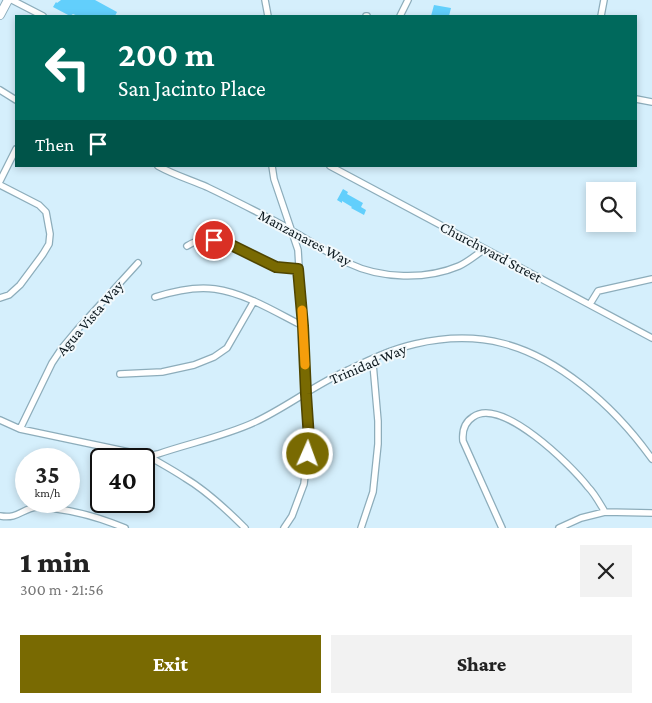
<!DOCTYPE html>
<meta charset="utf-8">
<style>
:root{--surface:#fff;--page:#f2f2f2;--text:#222;--muted:#767676;--accent:#796a02}
body{margin:0;font-family:"Crimson Pro",serif;background:var(--page);color:var(--text);height:100vh;display:flex;flex-direction:column;font-size:19px;white-space:nowrap}
*{box-sizing:border-box;margin:0}
p{font-size:16px;color:var(--muted)}
.icon{flex:none;width:28px;height:28px;fill:none;stroke:currentColor;stroke-width:2;stroke-linecap:round;stroke-linejoin:round}
.map{position:relative;height:528px;overflow:hidden}
.drawer{display:flex;flex-direction:column;background:var(--surface);flex:1}
.drawer>*{flex:none}
.hud{position:absolute;left:15px;top:15px;width:622px;height:152px;border-radius:0px;box-shadow:0 2px 8px #0003;background:#00695c;color:#fff;overflow:hidden}
.tools{position:absolute;left:586px;top:182px;display:grid;gap:10px}
.tools a{display:grid;place-items:center;width:50px;height:50px;border-radius:0px;background:var(--surface);box-shadow:0 2px 8px #0003;font-size:25px}
.speed{position:absolute;left:15px;top:448px;display:flex;gap:10px;font-size:25px;font-weight:700;text-align:center}
.speed>*{display:grid;place-content:center;width:65px;height:65px;border-radius:50%;background:var(--surface);box-shadow:0 2px 8px #0003;line-height:1}
.speed small{font-size:12px;font-weight:400}
.speed .limit{border:2px solid #111;border-radius:8px;background:#fff;color:#111}
.pin{position:absolute;display:grid;place-items:center;width:42px;height:42px;color:#fff;margin:-21px;border:2px solid #fff;border-radius:50%;box-shadow:0 1px 5px #0007}
.me{position:absolute;width:55px;margin:-28px;rotate:2deg;stroke-linejoin:round;filter:drop-shadow(0 0 4px #0008)}
.turn{display:flex;align-items:center;gap:18px;height:105px;padding:0 20px;font-size:22px}
.turn .icon{width:65px;height:65px;stroke-width:2.5}
.turn b{display:block;font-size:35px;line-height:42px}
.then{display:flex;align-items:center;height:48px;padding:0 20px;background:#0003;gap:10px;font-size:19px}
.round{display:grid;place-items:center;flex:none;width:52px;height:52px;border-radius:0px;background:var(--page)}
.headline{display:flex;align-items:center;justify-content:space-between;height:85px;padding:0 20px}
h1{font-size:30px;font-weight:800;line-height:38px}
.primary-button{display:flex;gap:10px;margin-top:auto;padding:10px 20px}
.primary-button a{flex:1;height:58px;border-radius:0px;background:var(--accent);color:#fff;font-size:20px;font-weight:800;line-height:58px;text-align:center}
.primary-button a+a{background:var(--page);color:var(--text)}
.map>svg:first-child{display:block}
</style>
<div class="map">
<svg width="652" height="528" viewBox="0 0 652 528">
<rect width="100%" height="100%" fill="#d5effc"/>
<path fill="#62cffc" d="M61 0H95L117 12 115 16H78L73 14 70 16 53 7 56 2 57 3Z
M434 5 451 8 449 16H431Z
M343 189 348 192 347 194 363 203 361 207 366 210 364 215 351 208 352 207 342 201V203L337 200Z"/>
<g fill="none" stroke-linecap="round" stroke-linejoin="round">
<g stroke="#8dadbb" stroke-width="8">
<path id="minor" d="M12 0 43 16
M265 0 268 16
M366 16H367
M400 16 408 0
M601 16 604 0
M0 90 16 100
M636 99 652 102
M158 166C174 175 191 180 207 187 230 198 253 210 275 221 300 234 323 251 348 263 381 279 426 280 459 266 468 262 477 254 485 249
M272 166 274 179 298 250 309 439 304 484 292 516 284 528
M330 166 652 338
M0 181 16 149
M0 185 39 205 46 212 50 234 49 244 43 254 20 285 9 295 0 298
M187 246C218 227 246 255 275 266 282 269 291 269 298 269
M155 297C174 291 195 286 215 289 245 293 277 313 303 326
M590 304 598 291 652 279
M120 374 162 372 194 365 214 357 227 348 254 301
M0 420 20 429 148 456 158 454C190 443 225 436 255 422 287 407 316 384 348 370 369 360 392 349 415 344 480 329 530 344 582 385 609 406 632 431 652 459
M20 429 52 363 62 348 77 330 138 263
M148 456C160 463 173 470 185 478 207 491 227 510 245 528
M0 516C19 519 21 509 37 507 43 505 50 508 57 509 81 512 103 519 125 528
M361 528 373 492 378 444V421L373 364 374 358
M502 528 463 441C462 431 465 422 473 417 501 396 571 465 588 487 595 494 600 504 605 512
M559 528 581 518 605 512 652 513"/>
</g>
<g stroke="#8dadbb" stroke-width="10">
<path id="major" d="M0 15 8 0"/>
</g>
<use href="#minor" stroke="#fff" stroke-width="5.5"/>
<use href="#major" stroke="#fff" stroke-width="8"/>
</g>
<g fill="none" stroke-linecap="round" stroke-linejoin="round">
<g stroke="#4f4501" stroke-width="12">
<path id="route" d="M214 240 225 242 276 267 298 269 303 326 306 394 309 439 308 454"/>
</g>
<use href="#route" stroke="#796a02" stroke-width="9"/>
<path stroke="#f59e0b" stroke-width="9" d="M302 310 305 365"/>
</g>
<g text-anchor="middle" stroke-width="4" stroke-linejoin="round" paint-order="stroke">
<g font-size="15" fill="#0c181e" stroke="#f2f9fc">
<text transform="translate(305 238) rotate(28)" y="5">Manzanares Way</text>
<text transform="translate(491 252) rotate(28)" y="5">Churchward Street</text>
<text transform="translate(90 318) rotate(-49)" y="5">Agua Vista Way</text>
<text transform="translate(368 364) rotate(-23)" y="5">Trinidad Way</text>
</g>
</g>
</svg>
<div class="tools">
<a><svg class="icon" aria-label="search" viewBox="0 0 24 24"><circle cx="10" cy="10" r="6"/><path d="M15 15l6 6"/></svg></a>
</div>
<div class="speed"><div>35<small>km/h</small></div><div class="limit">40</div></div>
<div class="pin" style="left:214px;top:240px;background:#d93025"><svg class="icon" aria-label="arrive" viewBox="0 0 24 24"><path d="M6 21V4h12l-3 4 3 4H6"/></svg></div>
<svg class="me" style="left:308px;top:454px" viewBox="-20 -20 40 40"><circle r="17" fill="#796a02" stroke="#fff" stroke-width="3"/><path d="M0-11L8 9 0 5-8 9z" fill="#fff"/></svg>
<div class="hud">
<div class="turn"><svg class="icon" aria-label="left" viewBox="0 0 24 24"><path d="M17 20v-9H6M10 6l-5 5 5 5"/></svg><div><b>200 m</b>San Jacinto Place</div></div>
<div class="then">Then<svg class="icon" aria-label="arrive" viewBox="0 0 24 24"><path d="M6 21V4h12l-3 4 3 4H6"/></svg></div>
</div>
</div>
<section class="drawer">
<div class="headline"><div><h1>1 min</h1><p>300 m · 21:56</p></div><a class="round"><svg class="icon" aria-label="close" viewBox="0 0 24 24"><path d="M6 6l12 12M18 6L6 18"/></svg></a></div>
<div class="primary-button"><a>Exit</a><a>Share</a></div>
</section>
